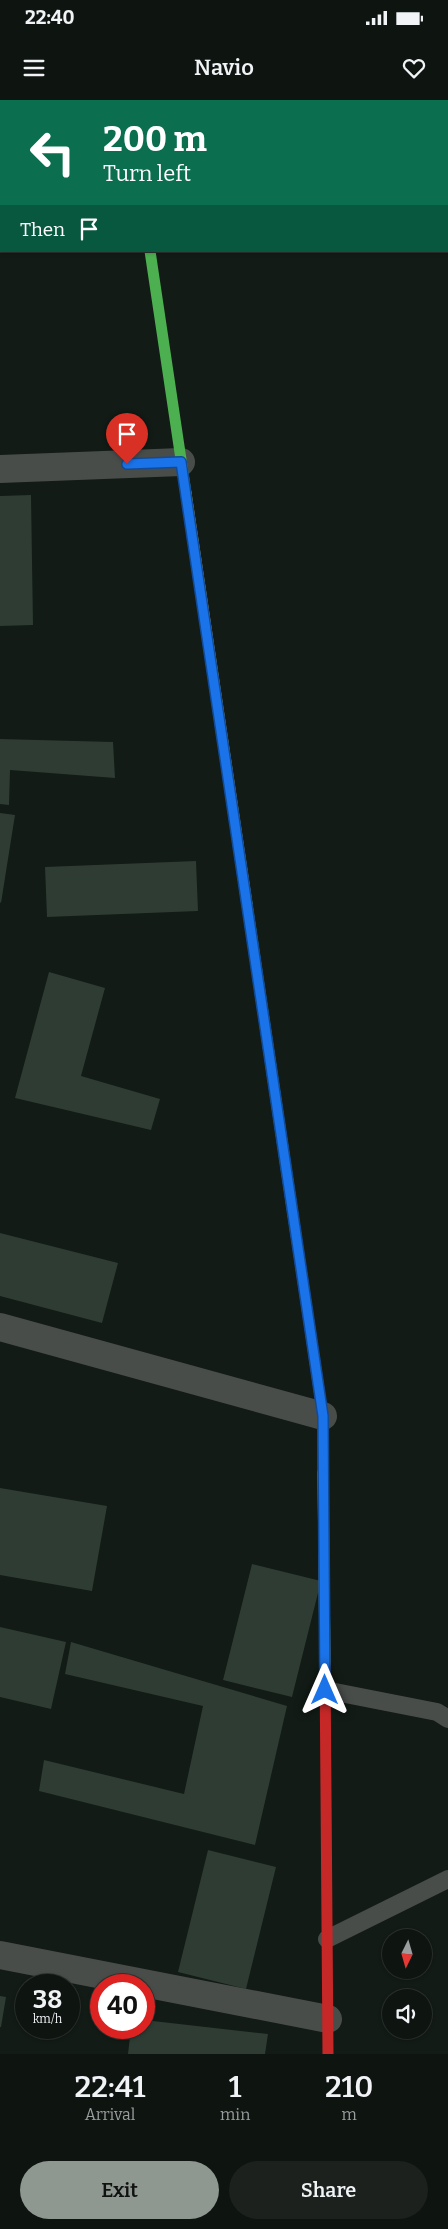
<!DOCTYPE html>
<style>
:root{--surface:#0e1410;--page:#1c211e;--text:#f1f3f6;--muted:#9b9e9f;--line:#2e3330;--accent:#8e9890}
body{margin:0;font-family:Bitter,serif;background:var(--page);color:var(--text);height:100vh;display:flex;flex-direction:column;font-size:19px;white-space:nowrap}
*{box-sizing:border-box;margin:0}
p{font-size:16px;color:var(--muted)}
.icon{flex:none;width:28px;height:28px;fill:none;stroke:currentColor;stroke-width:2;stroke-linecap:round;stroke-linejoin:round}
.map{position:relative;height:1954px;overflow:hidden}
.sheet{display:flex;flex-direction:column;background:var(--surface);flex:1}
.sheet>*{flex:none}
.hud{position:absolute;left:0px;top:0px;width:449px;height:152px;box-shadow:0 1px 4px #0004,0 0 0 1px var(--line);background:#0b6e4f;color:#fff;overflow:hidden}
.needle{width:32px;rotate:185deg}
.fabs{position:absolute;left:382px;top:1829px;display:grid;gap:10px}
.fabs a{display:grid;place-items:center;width:50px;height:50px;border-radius:50%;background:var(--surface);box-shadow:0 1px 4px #0004,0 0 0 1px var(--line);font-size:25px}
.speed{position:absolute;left:15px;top:1874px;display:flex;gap:10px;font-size:25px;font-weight:700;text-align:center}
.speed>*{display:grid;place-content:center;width:65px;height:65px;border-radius:50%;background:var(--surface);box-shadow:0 1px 4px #0004,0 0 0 1px var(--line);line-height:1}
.speed small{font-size:12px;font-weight:400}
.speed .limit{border:8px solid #d22;background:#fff;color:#111}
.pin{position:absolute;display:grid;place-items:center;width:42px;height:42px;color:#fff;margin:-51px -21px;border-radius:50% 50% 50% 0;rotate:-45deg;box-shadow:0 0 5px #0007}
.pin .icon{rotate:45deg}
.me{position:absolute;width:55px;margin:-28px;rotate:0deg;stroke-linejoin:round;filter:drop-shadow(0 0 4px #0008)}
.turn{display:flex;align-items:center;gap:18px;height:105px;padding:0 20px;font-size:22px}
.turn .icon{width:65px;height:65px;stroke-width:2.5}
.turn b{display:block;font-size:35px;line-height:42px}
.then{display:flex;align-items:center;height:48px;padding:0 20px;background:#0003;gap:10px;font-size:19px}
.eta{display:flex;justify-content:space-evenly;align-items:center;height:85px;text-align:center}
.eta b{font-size:30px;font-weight:600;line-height:35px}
.primary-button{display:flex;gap:10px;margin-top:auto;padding:10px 20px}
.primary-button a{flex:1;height:58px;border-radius:30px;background:var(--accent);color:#111;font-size:20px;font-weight:600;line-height:58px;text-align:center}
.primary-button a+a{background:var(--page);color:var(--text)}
.status{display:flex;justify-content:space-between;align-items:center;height:35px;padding:0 25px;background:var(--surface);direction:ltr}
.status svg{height:14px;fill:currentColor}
header{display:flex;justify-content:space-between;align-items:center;height:65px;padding:0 20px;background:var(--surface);font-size:22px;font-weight:600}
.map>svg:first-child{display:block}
</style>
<div class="status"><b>22:40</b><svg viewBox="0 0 49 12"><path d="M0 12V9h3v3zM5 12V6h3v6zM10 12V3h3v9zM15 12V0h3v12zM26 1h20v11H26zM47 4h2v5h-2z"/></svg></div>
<header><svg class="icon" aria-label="menu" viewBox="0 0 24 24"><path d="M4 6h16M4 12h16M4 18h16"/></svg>Navio<svg class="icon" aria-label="heart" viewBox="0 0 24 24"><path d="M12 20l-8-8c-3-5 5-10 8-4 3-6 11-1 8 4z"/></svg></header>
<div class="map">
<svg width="448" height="1954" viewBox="0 0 448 1954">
<rect width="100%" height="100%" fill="#121b15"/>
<path fill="#2e3c34" d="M31 395 33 525 0 526V396Z
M0 639 113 642 115 678 10 670 9 705 0 704Z
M0 713 15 715 1 803 0 802Z
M196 761 198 811 47 817 45 767Z
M49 872 105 888 81 976 160 999 151 1030 15 998Z
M0 1133 118 1163 102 1223 0 1196Z
M0 1388 107 1406 92 1491 0 1475Z
M252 1464 321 1481 292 1597 223 1580Z
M0 1527 66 1542 51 1609 0 1597Z
M71 1542 287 1606 255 1745 39 1691 44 1660 184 1694 203 1606 65 1574Z
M208 1750 276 1767 246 1889 178 1872Z
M0 1896 6 1897 1 1927H0Z
M144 1920 268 1934 265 1954H128L131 1928H144Z"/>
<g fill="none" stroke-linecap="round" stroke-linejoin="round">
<path stroke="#494d4a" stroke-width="18" d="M325 1590 437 1612 448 1619
M327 1839 448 1779"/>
<path stroke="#494d4a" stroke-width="28" d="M0 369 181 362
M0 1227 323 1316
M0 1855 328 1919"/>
<path stroke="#4caf50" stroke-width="11" d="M150 151 186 393
M247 804 296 1135"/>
<path stroke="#ffc107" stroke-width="11" d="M186 393 247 804
M323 1372 325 1564"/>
<path stroke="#c62828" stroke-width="11" d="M123 0V1
M296 1135 323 1316V1372
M325 1564 328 1954"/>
</g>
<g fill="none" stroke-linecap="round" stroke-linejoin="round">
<g stroke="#114b97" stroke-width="12">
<path id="route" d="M127 364 181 362 323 1316 325 1590"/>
</g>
<use href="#route" stroke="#1a73e8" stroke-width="9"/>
</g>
</svg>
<div class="fabs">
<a><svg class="needle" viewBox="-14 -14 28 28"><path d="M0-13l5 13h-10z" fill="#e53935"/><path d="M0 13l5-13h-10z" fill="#9b9e9f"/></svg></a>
<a><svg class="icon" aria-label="sound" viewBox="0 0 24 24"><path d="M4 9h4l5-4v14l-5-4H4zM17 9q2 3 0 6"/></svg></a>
</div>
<div class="speed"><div>38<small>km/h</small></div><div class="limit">40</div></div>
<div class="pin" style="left:127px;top:364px;background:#d93025"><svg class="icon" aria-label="arrive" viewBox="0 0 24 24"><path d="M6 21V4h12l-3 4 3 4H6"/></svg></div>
<svg class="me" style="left:325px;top:1590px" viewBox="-20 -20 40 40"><path d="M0-17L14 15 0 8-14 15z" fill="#1a73e8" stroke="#fff" stroke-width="4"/></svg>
<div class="hud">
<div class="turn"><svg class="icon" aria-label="left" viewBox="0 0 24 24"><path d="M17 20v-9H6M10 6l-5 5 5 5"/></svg><div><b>200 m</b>Turn left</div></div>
<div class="then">Then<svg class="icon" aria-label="arrive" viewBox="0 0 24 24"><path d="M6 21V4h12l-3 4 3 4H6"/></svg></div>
</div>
</div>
<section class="sheet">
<div class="eta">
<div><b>22:41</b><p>Arrival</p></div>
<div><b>1</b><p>min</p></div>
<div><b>210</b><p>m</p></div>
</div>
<div class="primary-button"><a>Exit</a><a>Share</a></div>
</section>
